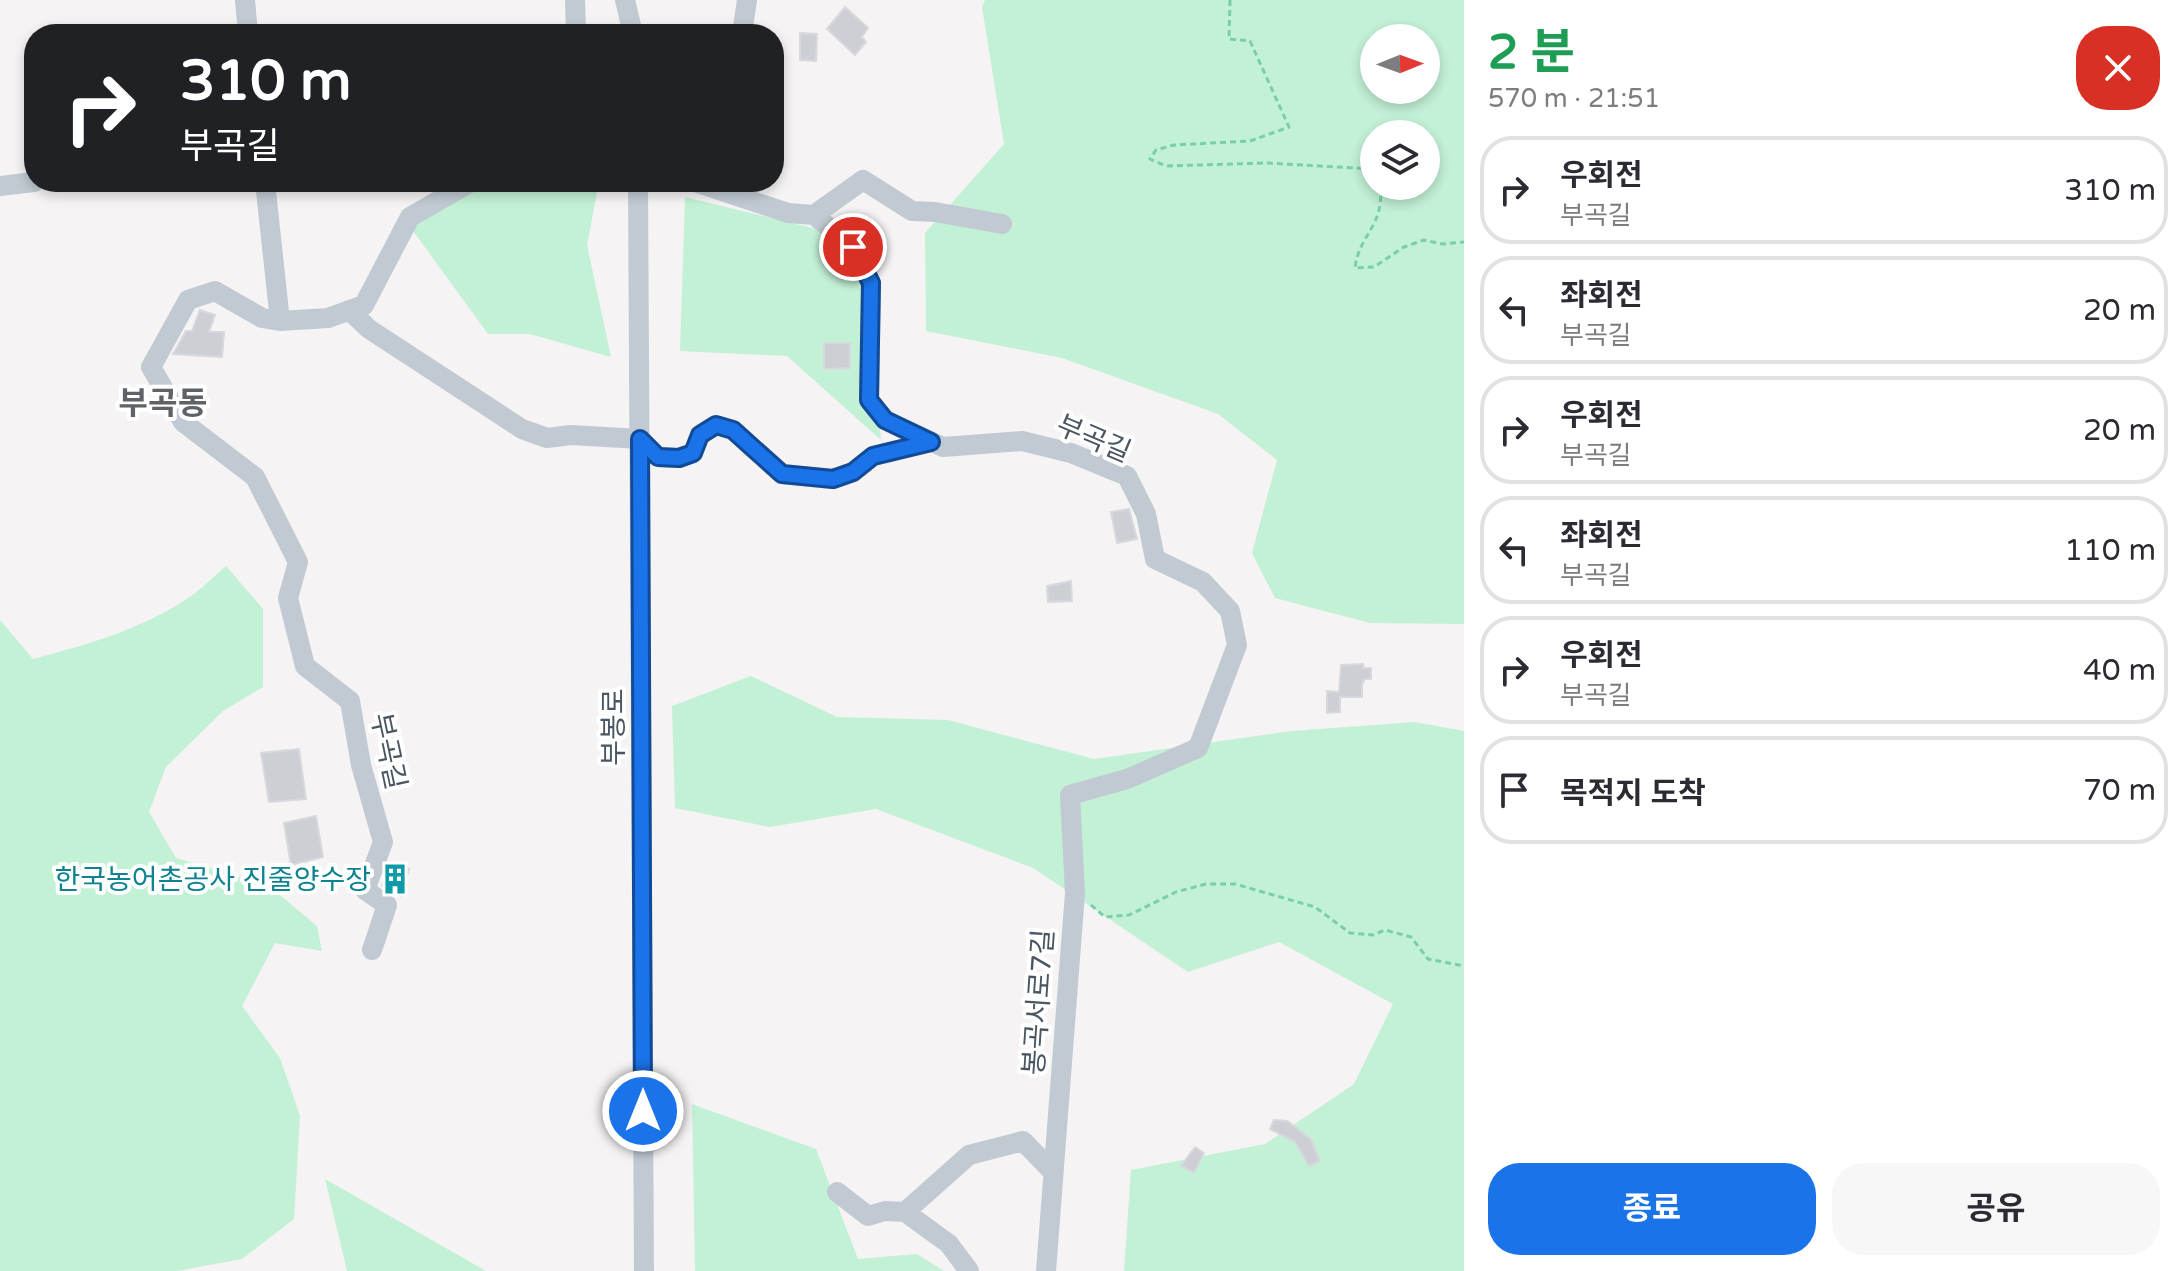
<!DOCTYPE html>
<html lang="ko">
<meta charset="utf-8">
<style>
:root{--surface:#fff;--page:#f7f7f7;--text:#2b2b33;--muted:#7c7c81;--line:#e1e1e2;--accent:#1a73e8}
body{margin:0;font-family:"Varela Round","Noto Sans KR",sans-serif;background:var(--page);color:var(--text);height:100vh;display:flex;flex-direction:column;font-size:30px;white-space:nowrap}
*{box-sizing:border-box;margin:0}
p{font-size:26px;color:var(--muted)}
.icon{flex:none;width:44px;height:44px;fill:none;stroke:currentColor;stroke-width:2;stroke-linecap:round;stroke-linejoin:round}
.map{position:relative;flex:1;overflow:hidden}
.side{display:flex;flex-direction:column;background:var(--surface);width:720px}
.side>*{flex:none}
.guide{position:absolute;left:24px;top:24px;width:760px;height:168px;border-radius:32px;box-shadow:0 4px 12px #0003;background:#202124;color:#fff;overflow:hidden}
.needle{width:52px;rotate:89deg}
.tools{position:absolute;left:1360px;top:24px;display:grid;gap:16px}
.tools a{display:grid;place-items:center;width:80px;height:80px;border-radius:50%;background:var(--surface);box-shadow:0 4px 12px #0003;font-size:40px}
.pin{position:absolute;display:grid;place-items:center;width:68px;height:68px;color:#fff;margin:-34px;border:4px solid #fff;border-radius:50%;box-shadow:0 2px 8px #0007}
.me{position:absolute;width:88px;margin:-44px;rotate:0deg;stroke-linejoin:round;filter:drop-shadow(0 0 6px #0008)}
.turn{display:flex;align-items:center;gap:28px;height:168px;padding:0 24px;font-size:36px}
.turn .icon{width:104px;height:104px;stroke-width:2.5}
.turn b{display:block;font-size:56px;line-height:68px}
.round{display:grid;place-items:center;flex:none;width:84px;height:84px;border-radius:32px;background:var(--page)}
.overview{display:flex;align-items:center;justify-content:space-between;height:136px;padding:0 24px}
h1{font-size:48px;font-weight:700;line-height:60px;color:#1e9e55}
.button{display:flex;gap:16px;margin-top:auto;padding:16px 24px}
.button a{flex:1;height:92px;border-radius:32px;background:var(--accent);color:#fff;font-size:32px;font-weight:700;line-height:92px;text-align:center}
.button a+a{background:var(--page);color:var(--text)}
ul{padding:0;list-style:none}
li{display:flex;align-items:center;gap:24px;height:108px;margin:0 16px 12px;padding:0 8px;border:4px solid var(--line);border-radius:32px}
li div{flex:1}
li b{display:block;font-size:30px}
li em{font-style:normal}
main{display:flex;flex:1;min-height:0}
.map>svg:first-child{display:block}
</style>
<main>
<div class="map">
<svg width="1464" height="1271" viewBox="0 0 1464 1271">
<rect width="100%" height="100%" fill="#f5f3f3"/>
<path fill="#c3f1d5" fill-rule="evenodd" d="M985 0H1464V624L1370 623 1275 598 1252 553 1277 460 1218 414 1062 358 926 331 925 233 1004 144 982 7ZM1374 38H1426V90H1374ZM1374 134H1426V186H1374Z
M490 182H599L587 245 611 357 530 334H488L411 228 445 202Z
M685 197 821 230 861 277 881 440 787 356 680 351Z
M226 566 263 609V687L223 711 166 767 149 812 176 858 268 885 317 926 322 951 275 943 242 1006 280 1058 300 1116 294 1219 242 1259 177 1271H0V620L33 659C86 645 142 629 188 598 202 589 214 576 226 566Z
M751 676 837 717 948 720 1094 759 1292 731 1415 722 1464 731V1271H1124L1131 1170 1265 1144 1354 1084 1393 1004 1279 942 1188 972 1033 868 876 809 770 827 675 808 672 706Z
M692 1104 816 1149 858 1259 917 1254 944 1271H695Z
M325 1179 486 1271H347Z"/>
<path fill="#cdcfd5" stroke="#d7d9de" stroke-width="2" d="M845 7 868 28 862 37 866 42 855 55 827 29Z
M800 33 817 34 816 61 800 60Z
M200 310 215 315 209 332H224L222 357 173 354 186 331H192Z
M824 343H850V368L824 369Z
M1129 509 1137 539 1117 543 1111 512Z
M1071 581 1072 601 1048 602 1047 586Z
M1363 664V668H1371V679H1365L1362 684V697H1340V712L1327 713V691L1339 692 1341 665Z
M299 749 306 799 269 802 261 753Z
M316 816 323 857 291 865 284 823Z
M389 863 409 869 401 896 382 886Z
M1274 1120 1287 1121 1311 1139 1320 1161 1309 1166 1295 1142 1270 1129Z
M1195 1147 1204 1153 1194 1173 1181 1166Z"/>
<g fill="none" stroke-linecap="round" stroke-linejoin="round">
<path stroke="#7ad0a6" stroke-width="3" stroke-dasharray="6 4" stroke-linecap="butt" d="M1230 0 1229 39 1250 41 1289 127 1250 141 1174 145 1156 150 1150 159 1166 166 1266 163 1373 169 1374 172
M1380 186C1385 226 1359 234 1355 268L1374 267 1404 247 1424 240 1442 244 1464 242
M1091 905 1105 917 1129 915 1176 892 1206 884H1235L1315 907 1350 933 1373 935 1385 930 1411 937 1428 959 1464 966"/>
<path stroke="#c1cad2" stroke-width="20" d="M245 0 248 34
M575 0 576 34
M625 0 633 34
M742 34 747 0
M265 182 280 321 328 318 364 305 410 217 471 182
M638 182 644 1271
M695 182 788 213 814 215 853 247 871 283 869 400 885 420 943 447 1022 441 1071 453 1127 476 1146 514 1155 559 1203 582 1230 611 1237 645 1198 748 1127 779 1070 795 1075 893 1046 1271
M0 186 34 182
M814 215 863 180 912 211 935 212 1002 224
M349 310 369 329 522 429 547 438 571 435 640 439 658 457 679 458 693 453 700 435 716 425 733 430 782 474 833 479 853 472 873 456 931 442
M280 321 262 318 215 291 188 300 151 367 183 422 255 477 298 562 288 598 305 666 350 701 361 765 383 842 365 890 387 905 372 950
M837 1192 868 1216 885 1211 905 1212
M969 1271 949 1244 905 1212 969 1155 1023 1141 1053 1172"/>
</g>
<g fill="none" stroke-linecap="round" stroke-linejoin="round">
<g stroke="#114b97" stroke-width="20">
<path id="route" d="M643 1111 640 439 658 457 679 458 693 453 700 435 716 425 733 430 782 474 833 479 853 472 873 456 931 442 885 420 869 400 871 283 853 247"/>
</g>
<use href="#route" stroke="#1a73e8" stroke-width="14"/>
</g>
<defs>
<g id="building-bare" transform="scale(2.4)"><path d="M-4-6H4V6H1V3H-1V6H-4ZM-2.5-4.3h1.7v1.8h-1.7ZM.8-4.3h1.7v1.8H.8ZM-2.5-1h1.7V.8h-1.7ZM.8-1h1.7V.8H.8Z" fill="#0f9aa8" stroke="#fff" stroke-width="2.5" paint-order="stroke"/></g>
</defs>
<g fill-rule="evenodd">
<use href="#building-bare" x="395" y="879"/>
</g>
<g text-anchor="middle" stroke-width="8" stroke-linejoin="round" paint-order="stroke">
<g font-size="28" fill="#4a5661" stroke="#fff">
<text transform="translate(1094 438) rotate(23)" y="10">부곡길</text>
<text transform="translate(613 727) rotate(-90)" y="10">부봉로</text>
<text transform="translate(389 751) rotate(78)" y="10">부곡길</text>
<text transform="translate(1038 1002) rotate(-86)" y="10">봉곡서로7길</text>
</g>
<g font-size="28" fill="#0d838f" stroke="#fff" text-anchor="end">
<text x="371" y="889">한국농어촌공사 진줄양수장</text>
</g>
<g font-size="32" font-weight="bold" fill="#5f6368" stroke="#fff">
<text x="163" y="414">부곡동</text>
</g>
</g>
</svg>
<div class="tools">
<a><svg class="needle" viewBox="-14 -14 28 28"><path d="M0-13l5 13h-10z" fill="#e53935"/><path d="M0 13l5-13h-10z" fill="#7c7c81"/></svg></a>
<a><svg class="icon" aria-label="layers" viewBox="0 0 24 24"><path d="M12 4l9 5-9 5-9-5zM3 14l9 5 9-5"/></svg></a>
</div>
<div class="pin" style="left:853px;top:247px;background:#d93025"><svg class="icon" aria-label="arrive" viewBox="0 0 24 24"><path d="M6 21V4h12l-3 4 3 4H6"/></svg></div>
<svg class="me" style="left:643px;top:1111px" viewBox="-20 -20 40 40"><circle r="17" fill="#1a73e8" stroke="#fff" stroke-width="3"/><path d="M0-11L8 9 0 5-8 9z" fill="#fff"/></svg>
<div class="guide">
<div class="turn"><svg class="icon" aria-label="right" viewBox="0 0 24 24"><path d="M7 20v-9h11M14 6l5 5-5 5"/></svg><div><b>310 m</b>부곡길</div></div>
</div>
</div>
<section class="side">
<div class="overview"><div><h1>2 분</h1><p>570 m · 21:51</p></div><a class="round" style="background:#d93025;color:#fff"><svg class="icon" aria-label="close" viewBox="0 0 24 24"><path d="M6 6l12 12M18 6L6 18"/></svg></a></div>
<ul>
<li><svg class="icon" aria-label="right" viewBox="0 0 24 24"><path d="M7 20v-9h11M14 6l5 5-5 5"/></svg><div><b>우회전</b><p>부곡길</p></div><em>310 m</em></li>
<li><svg class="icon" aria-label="left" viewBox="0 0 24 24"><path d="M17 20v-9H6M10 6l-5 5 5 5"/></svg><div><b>좌회전</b><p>부곡길</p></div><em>20 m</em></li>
<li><svg class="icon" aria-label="right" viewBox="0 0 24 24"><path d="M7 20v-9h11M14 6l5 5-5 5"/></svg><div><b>우회전</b><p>부곡길</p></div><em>20 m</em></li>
<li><svg class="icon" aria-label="left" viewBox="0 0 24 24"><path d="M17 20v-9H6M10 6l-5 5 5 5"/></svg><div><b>좌회전</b><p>부곡길</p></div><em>110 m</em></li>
<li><svg class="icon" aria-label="right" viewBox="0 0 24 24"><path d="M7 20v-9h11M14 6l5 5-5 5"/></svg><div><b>우회전</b><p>부곡길</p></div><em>40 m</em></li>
<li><svg class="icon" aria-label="arrive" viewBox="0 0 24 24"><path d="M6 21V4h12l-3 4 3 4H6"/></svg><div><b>목적지 도착</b></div><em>70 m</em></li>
</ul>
<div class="button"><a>종료</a><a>공유</a></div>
</section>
</main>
